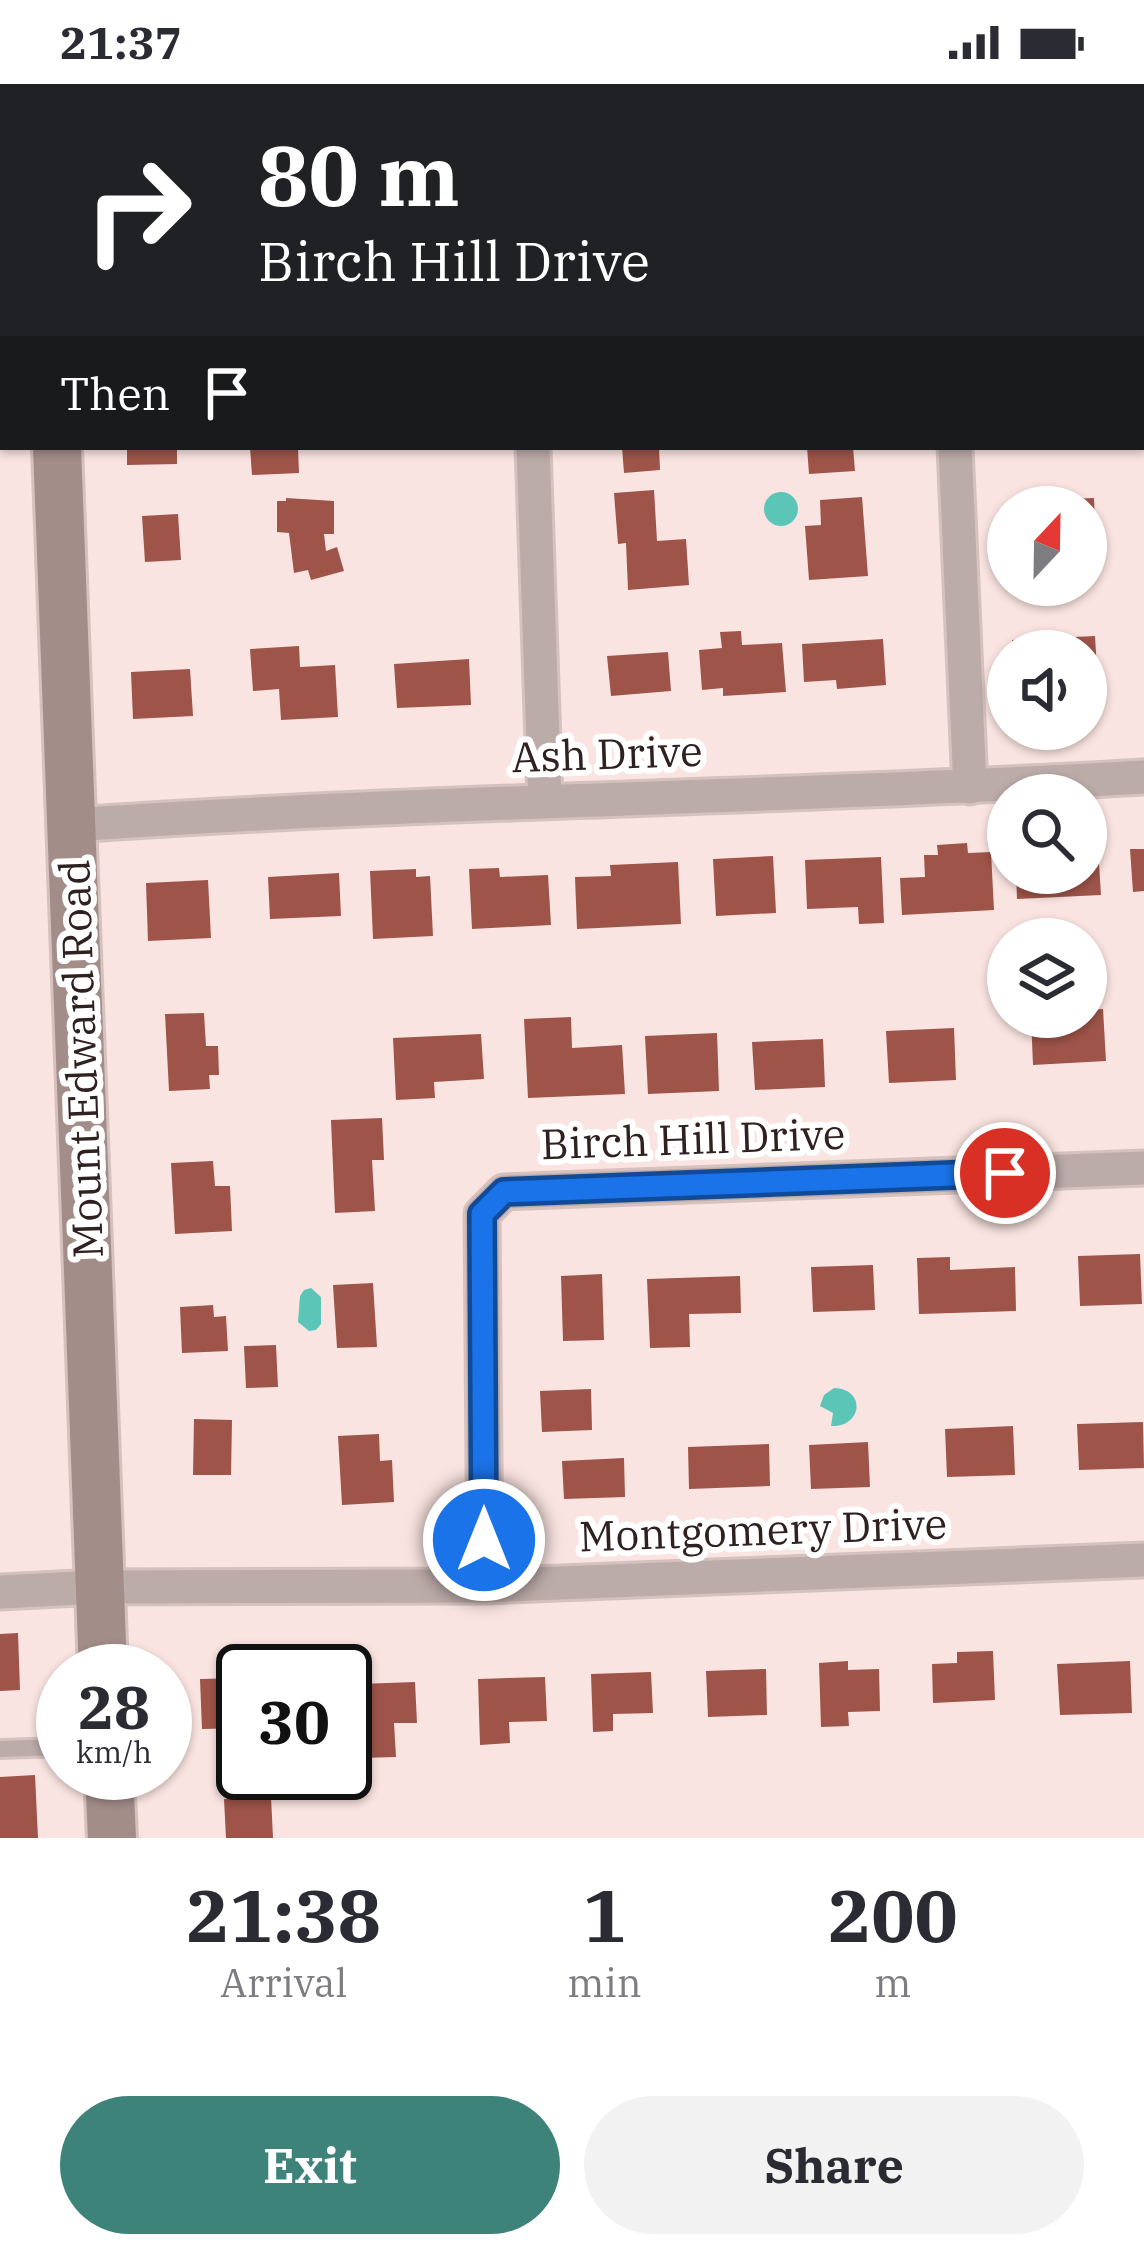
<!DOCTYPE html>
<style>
:root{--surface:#fff;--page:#f2f2f3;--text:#2b2b33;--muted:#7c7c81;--accent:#3e8379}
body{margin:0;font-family:"IBM Plex Serif",serif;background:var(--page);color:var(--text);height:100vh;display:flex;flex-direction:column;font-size:45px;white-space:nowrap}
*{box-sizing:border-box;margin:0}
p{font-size:39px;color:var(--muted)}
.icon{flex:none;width:66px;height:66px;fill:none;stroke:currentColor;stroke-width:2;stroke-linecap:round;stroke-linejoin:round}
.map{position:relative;height:1754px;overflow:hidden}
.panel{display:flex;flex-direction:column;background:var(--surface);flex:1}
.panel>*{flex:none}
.banner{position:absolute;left:0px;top:0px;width:1146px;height:366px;box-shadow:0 3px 9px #0004;background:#202124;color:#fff;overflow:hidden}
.needle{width:78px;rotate:22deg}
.tools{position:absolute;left:987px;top:402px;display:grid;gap:24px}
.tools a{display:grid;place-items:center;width:120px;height:120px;border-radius:50%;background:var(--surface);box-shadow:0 3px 9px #0004;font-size:60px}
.speed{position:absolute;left:36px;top:1560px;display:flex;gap:24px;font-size:60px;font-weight:700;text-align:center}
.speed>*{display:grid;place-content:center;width:156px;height:156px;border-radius:50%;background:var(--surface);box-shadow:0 3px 9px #0004;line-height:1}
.speed small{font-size:30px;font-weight:400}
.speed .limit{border:6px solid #111;border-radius:18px;background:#fff;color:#111}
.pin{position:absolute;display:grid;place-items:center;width:102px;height:102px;color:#fff;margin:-51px;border:6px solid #fff;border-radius:50%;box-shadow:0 3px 12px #0007}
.me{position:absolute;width:132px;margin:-66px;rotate:0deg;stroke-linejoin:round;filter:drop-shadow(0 0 9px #0008)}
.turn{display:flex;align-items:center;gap:42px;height:252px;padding:0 60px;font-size:54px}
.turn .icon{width:156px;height:156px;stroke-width:2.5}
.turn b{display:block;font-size:84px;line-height:102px}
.then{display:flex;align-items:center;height:114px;padding:0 60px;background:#0003;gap:24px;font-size:45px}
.eta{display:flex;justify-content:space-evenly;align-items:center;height:204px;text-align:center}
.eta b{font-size:72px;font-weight:700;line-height:84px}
.primary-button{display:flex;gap:24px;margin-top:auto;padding:24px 60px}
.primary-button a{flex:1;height:138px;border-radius:72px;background:var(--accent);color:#fff;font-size:48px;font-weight:700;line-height:138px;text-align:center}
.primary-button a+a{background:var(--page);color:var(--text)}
.status{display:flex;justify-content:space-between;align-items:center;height:84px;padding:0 60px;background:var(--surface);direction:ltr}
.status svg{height:33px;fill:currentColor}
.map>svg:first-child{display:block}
</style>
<div class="status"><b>21:37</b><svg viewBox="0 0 49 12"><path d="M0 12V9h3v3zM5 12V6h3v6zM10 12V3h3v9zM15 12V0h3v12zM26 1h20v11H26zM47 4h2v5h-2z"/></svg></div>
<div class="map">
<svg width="1144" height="1754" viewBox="0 0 1144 1754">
<rect width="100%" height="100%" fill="#fae4e1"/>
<path fill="#5bc6b7" d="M764 425a17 17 0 1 1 34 0a17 17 0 1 1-34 0Z
M311 1204 321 1213V1240L316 1246 309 1247 298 1238 300 1212 304 1206Z
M834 1304C867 1305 862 1344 831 1342L833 1329 820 1322 824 1311Z"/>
<path fill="#9e5449" d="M127 363H177V380L127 381Z
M250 363H298L299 389 252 391Z
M622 363H659L660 386 624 389Z
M807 363H853L855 387 809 390Z
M654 406 657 457 686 455 689 501 628 506 626 459 618 460 614 409Z
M862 413 868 492 809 496 805 442 821 441 820 416Z
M286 414 334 417V450H324L326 467 337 463 344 487 311 496 308 486 294 489 289 449 277 448V417H286Z
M1094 414 1096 464 1086 465V423H1015V417Z
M178 430 181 476 145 478 142 432Z
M741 547 742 561 782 559 786 608 723 612V604L702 606 699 566 722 564 720 548Z
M1095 552 1098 603 1086 604V567H1012V556Z
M883 555 886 601 837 605 836 596 804 598 802 560Z
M299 562 300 583 335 581 338 633 281 636 279 605 253 607 250 565Z
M668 568 671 607 611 612 607 572Z
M469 575 471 621 397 624 394 580Z
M190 585 193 632 133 635 131 588Z
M967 759 968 769 991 768 994 826 902 831 900 794 925 793 924 771H938L937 761Z
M1086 763H1098L1101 811 1017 815 1016 789H1086Z
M1130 765H1144V807L1133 808Z
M773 772 776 829 716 832 713 775Z
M881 773 884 839 859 840 858 823 807 825 805 776Z
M678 778 681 840 577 845 575 793 611 792 610 781Z
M499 784 500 793 548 791 551 841 472 845 469 785Z
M416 785V793L430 792 433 852 373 855 370 787Z
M339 789 341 832 270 835 268 793Z
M208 796 211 854 148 857 146 799Z
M1103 925 1106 977 1033 981 1031 933H1086V926Z
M204 929 206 962H218L219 991H209L210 1005 169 1007 165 930Z
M571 933 572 964 622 961 625 1010 528 1014 524 935Z
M954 944 956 996 889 999 886 947Z
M717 949 719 1007 648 1010 645 952Z
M481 950 484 995 434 998 435 1014 396 1016 393 954Z
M823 955 825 1003 755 1006 752 958Z
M382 1034 384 1076H372L375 1127 335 1129 331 1036Z
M213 1077 215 1102H230L232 1147 175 1150 171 1079Z
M1140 1170 1142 1220 1080 1222 1078 1172Z
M950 1173V1186L1015 1183 1016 1227 919 1230 917 1174Z
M873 1181 875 1226 813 1228 811 1183Z
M602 1190 604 1256 563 1257 561 1192Z
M740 1192 741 1229 689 1230 690 1263 650 1264 647 1195Z
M373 1199 377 1263 337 1264 333 1201Z
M213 1221 214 1233 226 1232 228 1267 182 1269 180 1223Z
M276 1261 278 1303 246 1304 244 1262Z
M591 1305 592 1346 542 1348 540 1307Z
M194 1335 232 1336 231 1391H193Z
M1143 1338 1144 1384 1079 1386 1077 1340Z
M1013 1342 1015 1391 947 1393 945 1345Z
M379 1350 380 1377 392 1376 394 1418 342 1421 338 1352Z
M868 1358 870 1403 811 1405 809 1361Z
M769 1360 770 1402 689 1405 688 1363Z
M624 1374 625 1413 564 1415 562 1377Z
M18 1549 20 1606 0 1607V1550Z
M993 1567 995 1616 933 1619 932 1580 957 1579V1568Z
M848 1577V1586L879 1585 880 1627 848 1628 849 1642 821 1643 819 1579Z
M1130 1577 1132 1629 1060 1631 1057 1580Z
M766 1585 767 1631 708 1633 706 1587Z
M651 1588 653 1629 613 1630V1647L593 1648 591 1590Z
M545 1593 547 1637 509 1638 510 1659 480 1661 478 1595Z
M243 1594V1644L202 1645 200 1595Z
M415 1598 417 1639H394L396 1673 361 1674 359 1600Z
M35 1691 38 1754H0V1693Z
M271 1713 273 1754H226L224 1715Z"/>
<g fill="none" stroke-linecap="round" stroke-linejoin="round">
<g stroke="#d5c1be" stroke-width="22">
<path id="lane" d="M0 1665 63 1663"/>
</g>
<g stroke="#d5c1be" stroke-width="39">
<path id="street" d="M521 0V3
M939 0V3
M1045 3 1100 0
M1143 335H1144
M533 363 545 717
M955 363 970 703
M73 741C430 716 787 714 1144 693
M485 1502 482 1130 504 1108 1144 1084
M0 1508 98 1503 485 1502 1144 1476"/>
</g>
<g stroke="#d5c1be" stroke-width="54">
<path id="secondary" d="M42 0V3
M57 363 103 1587
M109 1689 112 1754"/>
</g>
<use href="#lane" stroke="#bbaba9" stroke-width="16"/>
<use href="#street" stroke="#bbaba9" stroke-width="33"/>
<use href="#secondary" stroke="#a38d89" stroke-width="48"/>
</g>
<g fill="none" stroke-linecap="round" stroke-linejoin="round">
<g stroke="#114b97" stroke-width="30">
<path id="route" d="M484 1456 482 1130 504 1108 1005 1089"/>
</g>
<use href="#route" stroke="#1a73e8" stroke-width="21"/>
</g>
<g text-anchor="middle" stroke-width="12" stroke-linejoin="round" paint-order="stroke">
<g font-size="42" fill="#2e211f" stroke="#fff">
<text transform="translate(607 670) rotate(-2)" y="15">Ash Drive</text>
<text transform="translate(81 975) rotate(-92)" y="15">Mount Edward Road</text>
<text transform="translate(693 1055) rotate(-2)" y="15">Birch Hill Drive</text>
<text transform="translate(763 1446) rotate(-2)" y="15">Montgomery Drive</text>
</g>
</g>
</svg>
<div class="tools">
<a><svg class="needle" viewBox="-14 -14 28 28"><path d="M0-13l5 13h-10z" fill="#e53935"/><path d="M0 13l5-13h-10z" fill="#7c7c81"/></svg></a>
<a><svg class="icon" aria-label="sound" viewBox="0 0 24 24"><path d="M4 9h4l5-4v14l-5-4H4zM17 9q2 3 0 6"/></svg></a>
<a><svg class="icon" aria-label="search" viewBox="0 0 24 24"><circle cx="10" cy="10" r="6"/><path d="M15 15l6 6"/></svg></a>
<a><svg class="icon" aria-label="layers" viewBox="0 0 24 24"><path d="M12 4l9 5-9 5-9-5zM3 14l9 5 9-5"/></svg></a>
</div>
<div class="speed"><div>28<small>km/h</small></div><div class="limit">30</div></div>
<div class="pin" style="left:1005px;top:1089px;background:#d93025"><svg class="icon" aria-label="arrive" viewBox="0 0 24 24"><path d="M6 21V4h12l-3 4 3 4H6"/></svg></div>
<svg class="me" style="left:484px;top:1456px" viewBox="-20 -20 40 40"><circle r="17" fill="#1a73e8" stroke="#fff" stroke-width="3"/><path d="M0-11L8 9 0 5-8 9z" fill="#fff"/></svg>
<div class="banner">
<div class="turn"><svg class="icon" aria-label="right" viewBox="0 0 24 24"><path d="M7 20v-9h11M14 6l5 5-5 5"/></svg><div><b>80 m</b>Birch Hill Drive</div></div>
<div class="then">Then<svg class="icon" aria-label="arrive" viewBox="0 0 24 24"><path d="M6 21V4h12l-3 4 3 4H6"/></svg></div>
</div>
</div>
<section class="panel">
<div class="eta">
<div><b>21:38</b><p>Arrival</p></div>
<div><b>1</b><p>min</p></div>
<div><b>200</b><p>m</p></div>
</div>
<div class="primary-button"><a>Exit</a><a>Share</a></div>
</section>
